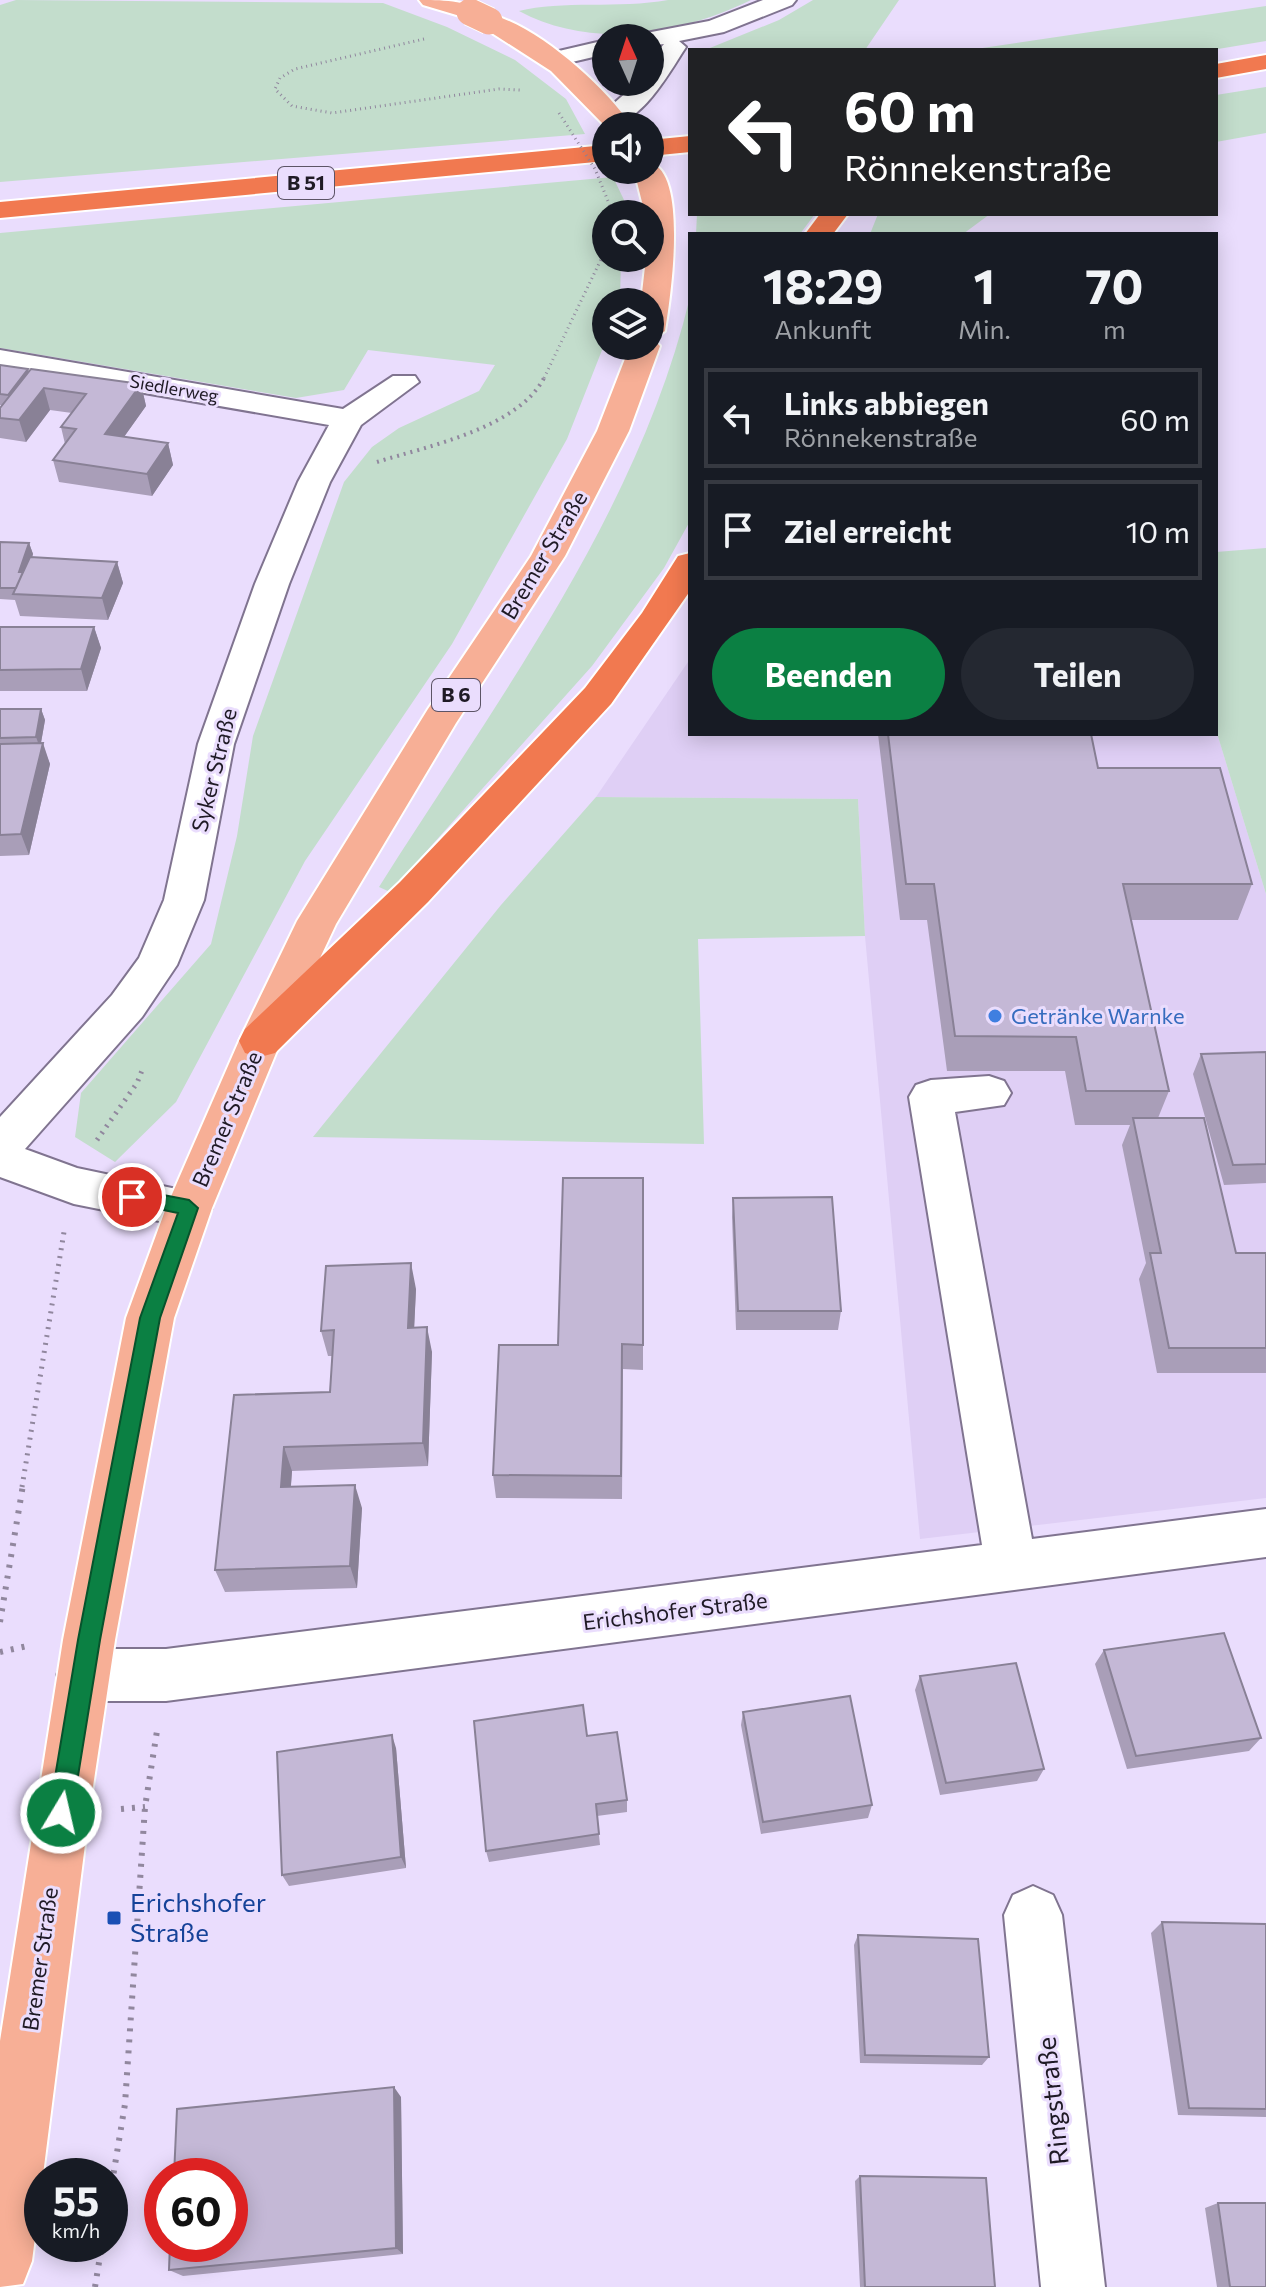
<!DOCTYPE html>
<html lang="de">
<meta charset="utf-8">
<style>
:root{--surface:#171b24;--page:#242831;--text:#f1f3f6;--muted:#9ea1a6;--line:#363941;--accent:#0b8043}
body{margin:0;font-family:Commissioner,sans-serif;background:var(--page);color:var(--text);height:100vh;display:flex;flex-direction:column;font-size:30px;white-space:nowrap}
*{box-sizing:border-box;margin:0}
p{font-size:26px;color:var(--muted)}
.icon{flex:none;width:44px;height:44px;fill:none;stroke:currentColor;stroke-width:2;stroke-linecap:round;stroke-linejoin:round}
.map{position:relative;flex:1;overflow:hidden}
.details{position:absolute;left:688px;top:232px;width:530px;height:504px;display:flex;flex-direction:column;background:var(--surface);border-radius:0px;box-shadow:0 4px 20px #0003}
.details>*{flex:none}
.top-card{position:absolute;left:688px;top:48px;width:530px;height:168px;border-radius:0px;box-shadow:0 4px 20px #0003;background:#202124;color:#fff;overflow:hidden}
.needle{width:52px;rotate:357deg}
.buttons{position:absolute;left:592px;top:24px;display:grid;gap:16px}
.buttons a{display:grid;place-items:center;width:72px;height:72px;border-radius:50%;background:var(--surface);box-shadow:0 4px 20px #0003;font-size:40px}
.speed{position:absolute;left:24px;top:2158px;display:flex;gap:16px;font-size:40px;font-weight:700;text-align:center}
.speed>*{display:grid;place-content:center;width:104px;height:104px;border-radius:50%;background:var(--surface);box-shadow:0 4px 20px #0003;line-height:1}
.speed small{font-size:20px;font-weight:400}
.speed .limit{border:12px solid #d22;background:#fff;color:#111}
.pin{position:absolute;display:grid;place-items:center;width:68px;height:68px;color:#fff;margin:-34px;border:4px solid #fff;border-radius:50%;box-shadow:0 2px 8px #0007}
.me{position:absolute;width:88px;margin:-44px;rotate:9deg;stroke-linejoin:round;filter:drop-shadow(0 0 6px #0008)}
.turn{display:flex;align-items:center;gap:28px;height:168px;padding:0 24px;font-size:36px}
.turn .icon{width:104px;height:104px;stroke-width:2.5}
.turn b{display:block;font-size:56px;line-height:68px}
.eta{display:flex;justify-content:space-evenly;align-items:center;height:136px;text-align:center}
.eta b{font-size:48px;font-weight:700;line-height:56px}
.cta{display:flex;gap:16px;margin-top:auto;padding:16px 24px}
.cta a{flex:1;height:92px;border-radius:48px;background:var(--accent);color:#fff;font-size:32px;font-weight:700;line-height:92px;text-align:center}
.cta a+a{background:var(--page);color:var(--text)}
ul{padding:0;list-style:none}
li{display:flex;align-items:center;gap:24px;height:100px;margin:0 16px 12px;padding:0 8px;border:4px solid var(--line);border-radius:0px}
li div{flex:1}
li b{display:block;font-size:30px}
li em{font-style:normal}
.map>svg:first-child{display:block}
</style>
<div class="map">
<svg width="1266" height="2287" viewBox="0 0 1266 2287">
<rect width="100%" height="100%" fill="#eaddfd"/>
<path fill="#dfcff5" d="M690 659V734H1216V730L1266 894V1498L920 1539 865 936 858 799 596 797Z"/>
<path fill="#c3ddcc" d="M16 0 383 3 447 27 515 60 566 99 585 134 0 182V5Z
M668 0H751C679 35 592 50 519 11 561 0 619 9 668 0Z
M813 0H899L865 50H705L779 20Z
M1266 6V41L1212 50H969Z
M1266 87V133L1216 142V95Z
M613 177 624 200 623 214H606V258H621L620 302H606V340L567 439 452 644 305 861 176 1102 115 1162 75 1137 81 1093 211 944 237 836 253 736 344 482 372 447 399 428 479 391 495 365 368 350 344 390 296 398 0 348V233Z
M697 214H815L800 234H696Z
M878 214H990L963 234H870Z
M690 297V521L664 568 592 666 390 892 379 887C496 701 638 514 690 297Z
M1266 548V894L1216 730V552Z
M596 797 858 799 865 936 698 939 704 1144 313 1137 501 905Z"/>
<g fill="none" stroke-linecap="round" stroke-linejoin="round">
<g stroke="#807490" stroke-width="4">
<path id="minor" d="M763 0H796L792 5 724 32 679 41 686 47C670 71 638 132 603 123L599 118 603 113 638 82H650V60L664 44 650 46V38H639L641 34 709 21Z
M606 40V54L555 66 543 59 546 54Z
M0 350 343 409 393 376H415L419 382 361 425 330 482 289 584 234 744 204 900 177 965 142 1017 25 1149 77 1168 205 1195 212 1208 205 1221 189 1227 74 1204 0 1177V1117L112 995 139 958 164 900 198 744 255 584 298 482 329 425 0 368Z
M989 1076 1004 1081 1011 1093 1004 1105 955 1112 1032 1539 1266 1509V1557L166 1701H84L65 1694 57 1675 65 1656 84 1649H166L982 1545 909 1097 916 1085 931 1080Z
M1033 1886 1053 1895 1062 1915 1105 2287H1041L1004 1915 1013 1895Z"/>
</g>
<g stroke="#fff" stroke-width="4">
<path id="major" d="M419 0C438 0 469 0 482 12L470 19 423 5Z
M489 14C538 26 603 85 632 126L606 127 551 71 481 26 477 21Z
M650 163C689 172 670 302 665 331L653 339 660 346 629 431 565 556 456 723 336 924 281 1041 212 1208 174 1318 115 1640 89 1813 32 2261 23 2284 0 2287V2041L63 1640 126 1318 166 1208 239 1041 297 921 428 709 531 556 597 431 630 346H650V302H641L646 258H650V214H645L634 170H650Z"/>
</g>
<g stroke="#fff" stroke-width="4">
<path id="highway" d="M1266 55V69L1216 78V64Z
M690 136V152L650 156V140Z
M606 145V161L0 218V202Z
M820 214H848L833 234H805Z
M690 553V591L611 704 428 902 275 1053 260 1057 245 1053 239 1041 245 1029 400 882 585 688 642 613 678 556Z"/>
</g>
<path stroke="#91879e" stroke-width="3" stroke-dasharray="1 4" stroke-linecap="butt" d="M424 39 295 69 280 78 275 89 292 106 332 113 499 89 520 90
M544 378 606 249"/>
<path stroke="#91879e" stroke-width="4" stroke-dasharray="2 5" stroke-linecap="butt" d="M377 462C428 446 520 428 545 376"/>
<path stroke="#91879e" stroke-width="5" stroke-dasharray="2 6" stroke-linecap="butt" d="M97 1140 137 1083 143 1068
M22 1487 64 1232"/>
<path stroke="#91879e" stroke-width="6" stroke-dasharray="3 8" stroke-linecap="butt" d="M0 1622 23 1485
M0 1652 32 1645
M121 1809 145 1807
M110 2195 125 2104 145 1807 157 1731
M95 2287 102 2244"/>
<use href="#minor" fill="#fff" fill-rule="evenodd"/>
<use href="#major" fill="#f7af96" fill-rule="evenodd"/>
<use href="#highway" fill="#f17950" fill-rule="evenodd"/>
<g stroke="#fff" stroke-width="29" stroke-linecap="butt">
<path id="major-bridge" d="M470 12 489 21"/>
</g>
<path stroke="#91879e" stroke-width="3" stroke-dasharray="1 4" stroke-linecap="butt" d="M559 113 595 169 610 206"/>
<use href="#major-bridge" stroke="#f7af96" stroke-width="27"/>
</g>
<path fill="#a99eb8" d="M0 365 28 369 29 372 141 384 146 406 124 437 168 443 173 465 152 496 59 482 53 460 65 444 61 427 72 413 50 410 26 442 0 438V408L2 405H0Z
M0 542 29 543 33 554 32 558 117 562 123 583 108 620 20 616 15 600 0 599Z
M0 627H94L101 648 87 691H0Z
M0 709H41L45 720 41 743 50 764 29 855 0 856Z
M878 734H1091L1098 768 1252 884 1238 920H1131L1169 1091 1158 1118 1236 1253H1266V1373H1157L1139 1279 1146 1263 1122 1145 1130 1125H1075L1065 1071H947L927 920H900Z
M1266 1052V1183L1224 1185 1193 1074 1201 1054Z
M643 1178V1370L623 1369 622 1499 496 1498 493 1475Z
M733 1198 841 1311 838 1330H736L732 1217Z
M416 1289 414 1327 432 1352 428 1466 292 1471 291 1486 362 1508 357 1588 225 1592 215 1570 234 1395 330 1392 332 1356H328L321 1331Z
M1104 1650 1261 1738 1249 1751 1127 1769 1095 1664Z
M920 1676 1044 1769 1037 1781 940 1795 915 1690Z
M743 1712 872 1805 868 1818 761 1834 741 1725Z
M587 1736 627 1800V1812L597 1816 600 1845 489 1862 486 1851Z
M396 1748 406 1868 289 1886 282 1875Z
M1162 1922 1266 1924V2117L1178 2115 1151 1933Z
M858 1935 989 2057 982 2065 860 2063 854 1945Z
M401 2097 403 2254 183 2276 169 2270Z
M860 2176 995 2287H860L855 2181Z
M1218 2203 1266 2287H1217L1205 2208Z"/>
<path fill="#898196" d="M28 369 31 380 11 406 8 395Z
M141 384 146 406 111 455 105 434Z
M44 388 50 410 26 442 19 420Z
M168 443 173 465 152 496 147 474Z
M29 543 33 554 23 583 19 572Z
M117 562 123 583 108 620 102 598Z
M94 627 101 648 87 691 81 669Z
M41 709 45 720 40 748 36 737Z
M43 743 50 764 29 855 21 834Z
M411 1263 416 1289 413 1353 408 1328Z
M427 1327 432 1352 428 1466 423 1443Z
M284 1447 292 1471 289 1509 281 1487Z
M355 1485 362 1508 357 1588 350 1566Z
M392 1735 396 1748 406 1868 401 1857Z
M394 2087 401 2097 403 2254 396 2248Z"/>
<path fill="#c4b8d6" stroke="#898196" stroke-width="2" d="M0 365 28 369 8 395 0 394Z
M31 369 141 384 105 434 168 443 147 474 53 460 76 429 61 427 86 394 44 388 19 420 0 418V408Z
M0 542 29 543 19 572H23L16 588H0Z
M30 557 117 562 102 598 13 594Z
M0 627H94L81 669 0 670Z
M0 709H41L36 737 0 738Z
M888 734H1091L1098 768H1220L1252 884H1123L1169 1091H1086L1076 1037 955 1036 934 884H906Z
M43 743 21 834 0 835V744Z
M1266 1052V1164L1233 1165 1201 1054Z
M1133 1118H1204L1236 1253H1266V1348H1169L1150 1253H1161Z
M563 1178H643V1345L622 1344 621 1476 493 1475 499 1345H558Z
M832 1197 841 1311H738L733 1198Z
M411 1263 408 1328 427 1327 423 1443 284 1447 281 1487 355 1485 350 1566 215 1570 234 1395 330 1392 334 1330 321 1331 326 1266Z
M1224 1633 1261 1738 1136 1756 1104 1650Z
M1016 1663 1044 1769 946 1783 920 1676Z
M850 1696 872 1805 763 1822 743 1712Z
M583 1705 587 1736 617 1732 627 1800 596 1804 599 1834 486 1851 474 1721Z
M392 1735 401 1857 282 1875 277 1752Z
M1162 1922 1266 1924V2109L1189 2108Z
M858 1935 978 1939 989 2057 865 2055Z
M394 2087 396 2248 169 2270 170 2244H230V2176H174L177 2109Z
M860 2176 986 2178 995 2287H865Z
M1218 2203H1266V2287H1230Z"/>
<path fill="#0b8043" stroke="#07532c" stroke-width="2" d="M132 1189 189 1200 198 1208 160 1318 100 1640 72 1813 69 1821 61 1824 53 1821 49 1813 78 1640 140 1318 178 1213 125 1202 122 1197Z"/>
<circle fill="#3f7fe0" stroke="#eaddfd" stroke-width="3" cx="995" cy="1016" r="8"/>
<rect fill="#1a4fb4" stroke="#eaddfd" stroke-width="3" x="106" y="1910" width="16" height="16" rx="4"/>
<g text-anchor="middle" stroke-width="6" stroke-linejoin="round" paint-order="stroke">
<g font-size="18" fill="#1f1a25" stroke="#eaddfd">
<text transform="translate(174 389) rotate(10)" y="6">Siedlerweg</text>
</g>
<g fill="#eaddfd" stroke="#5c5466" stroke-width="2">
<rect x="278" y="167" width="56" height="32" rx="6"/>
<rect x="432" y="679" width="48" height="32" rx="6"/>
</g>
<g font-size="20" font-weight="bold" fill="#1f1a25">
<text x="306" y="190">B 51</text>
<text x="456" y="702">B 6</text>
</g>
<g font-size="22" fill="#1f1a25" stroke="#eaddfd">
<text transform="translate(544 555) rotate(-59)" y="8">Bremer Straße</text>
<text transform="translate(214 770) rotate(-76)" y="8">Syker Straße</text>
<text transform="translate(227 1119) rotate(-67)" y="8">Bremer Straße</text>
<text transform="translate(675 1611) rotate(-7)" y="8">Erichshofer Straße</text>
<text transform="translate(40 1959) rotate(-82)" y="8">Bremer Straße</text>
</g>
<g font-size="22" fill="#366cbe" stroke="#eaddfd" text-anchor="start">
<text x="1011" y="1024">Getränke Warnke</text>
</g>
<g font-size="26" fill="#164399" stroke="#eaddfd" text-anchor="start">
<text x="130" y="1912">Erichshofer<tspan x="130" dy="30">Straße</tspan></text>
</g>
<g font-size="26" fill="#1f1a25" stroke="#eaddfd">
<text transform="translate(1053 2101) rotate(-96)" y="9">Ringstraße</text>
</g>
</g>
</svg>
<div class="buttons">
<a><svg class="needle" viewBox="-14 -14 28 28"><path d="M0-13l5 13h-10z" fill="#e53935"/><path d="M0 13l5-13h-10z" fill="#9ea1a6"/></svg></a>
<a><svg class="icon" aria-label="sound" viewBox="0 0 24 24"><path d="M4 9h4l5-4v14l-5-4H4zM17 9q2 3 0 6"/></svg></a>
<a><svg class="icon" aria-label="search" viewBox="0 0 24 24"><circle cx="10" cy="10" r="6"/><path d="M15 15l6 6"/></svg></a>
<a><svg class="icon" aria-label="layers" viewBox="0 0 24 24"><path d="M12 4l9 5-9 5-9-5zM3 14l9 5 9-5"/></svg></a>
</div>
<div class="speed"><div>55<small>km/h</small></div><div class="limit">60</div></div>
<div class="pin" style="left:132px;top:1197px;background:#d93025"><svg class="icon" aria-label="arrive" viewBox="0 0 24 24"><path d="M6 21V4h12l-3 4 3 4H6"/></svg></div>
<svg class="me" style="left:61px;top:1813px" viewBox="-20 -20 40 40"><circle r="17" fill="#0b8043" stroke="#fff" stroke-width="3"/><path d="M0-11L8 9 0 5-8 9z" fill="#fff"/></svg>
<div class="top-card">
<div class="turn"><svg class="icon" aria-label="left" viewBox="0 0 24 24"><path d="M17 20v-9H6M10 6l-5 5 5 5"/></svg><div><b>60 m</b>Rönnekenstraße</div></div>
</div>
<section class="details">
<div class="eta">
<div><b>18:29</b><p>Ankunft</p></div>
<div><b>1</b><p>Min.</p></div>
<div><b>70</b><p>m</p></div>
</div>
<ul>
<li><svg class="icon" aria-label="left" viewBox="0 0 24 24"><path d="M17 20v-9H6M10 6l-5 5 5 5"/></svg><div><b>Links abbiegen</b><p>Rönnekenstraße</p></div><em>60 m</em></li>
<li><svg class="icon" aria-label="arrive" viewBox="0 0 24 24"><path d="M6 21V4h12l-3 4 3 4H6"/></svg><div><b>Ziel erreicht</b></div><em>10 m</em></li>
</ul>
<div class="cta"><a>Beenden</a><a>Teilen</a></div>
</section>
</div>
